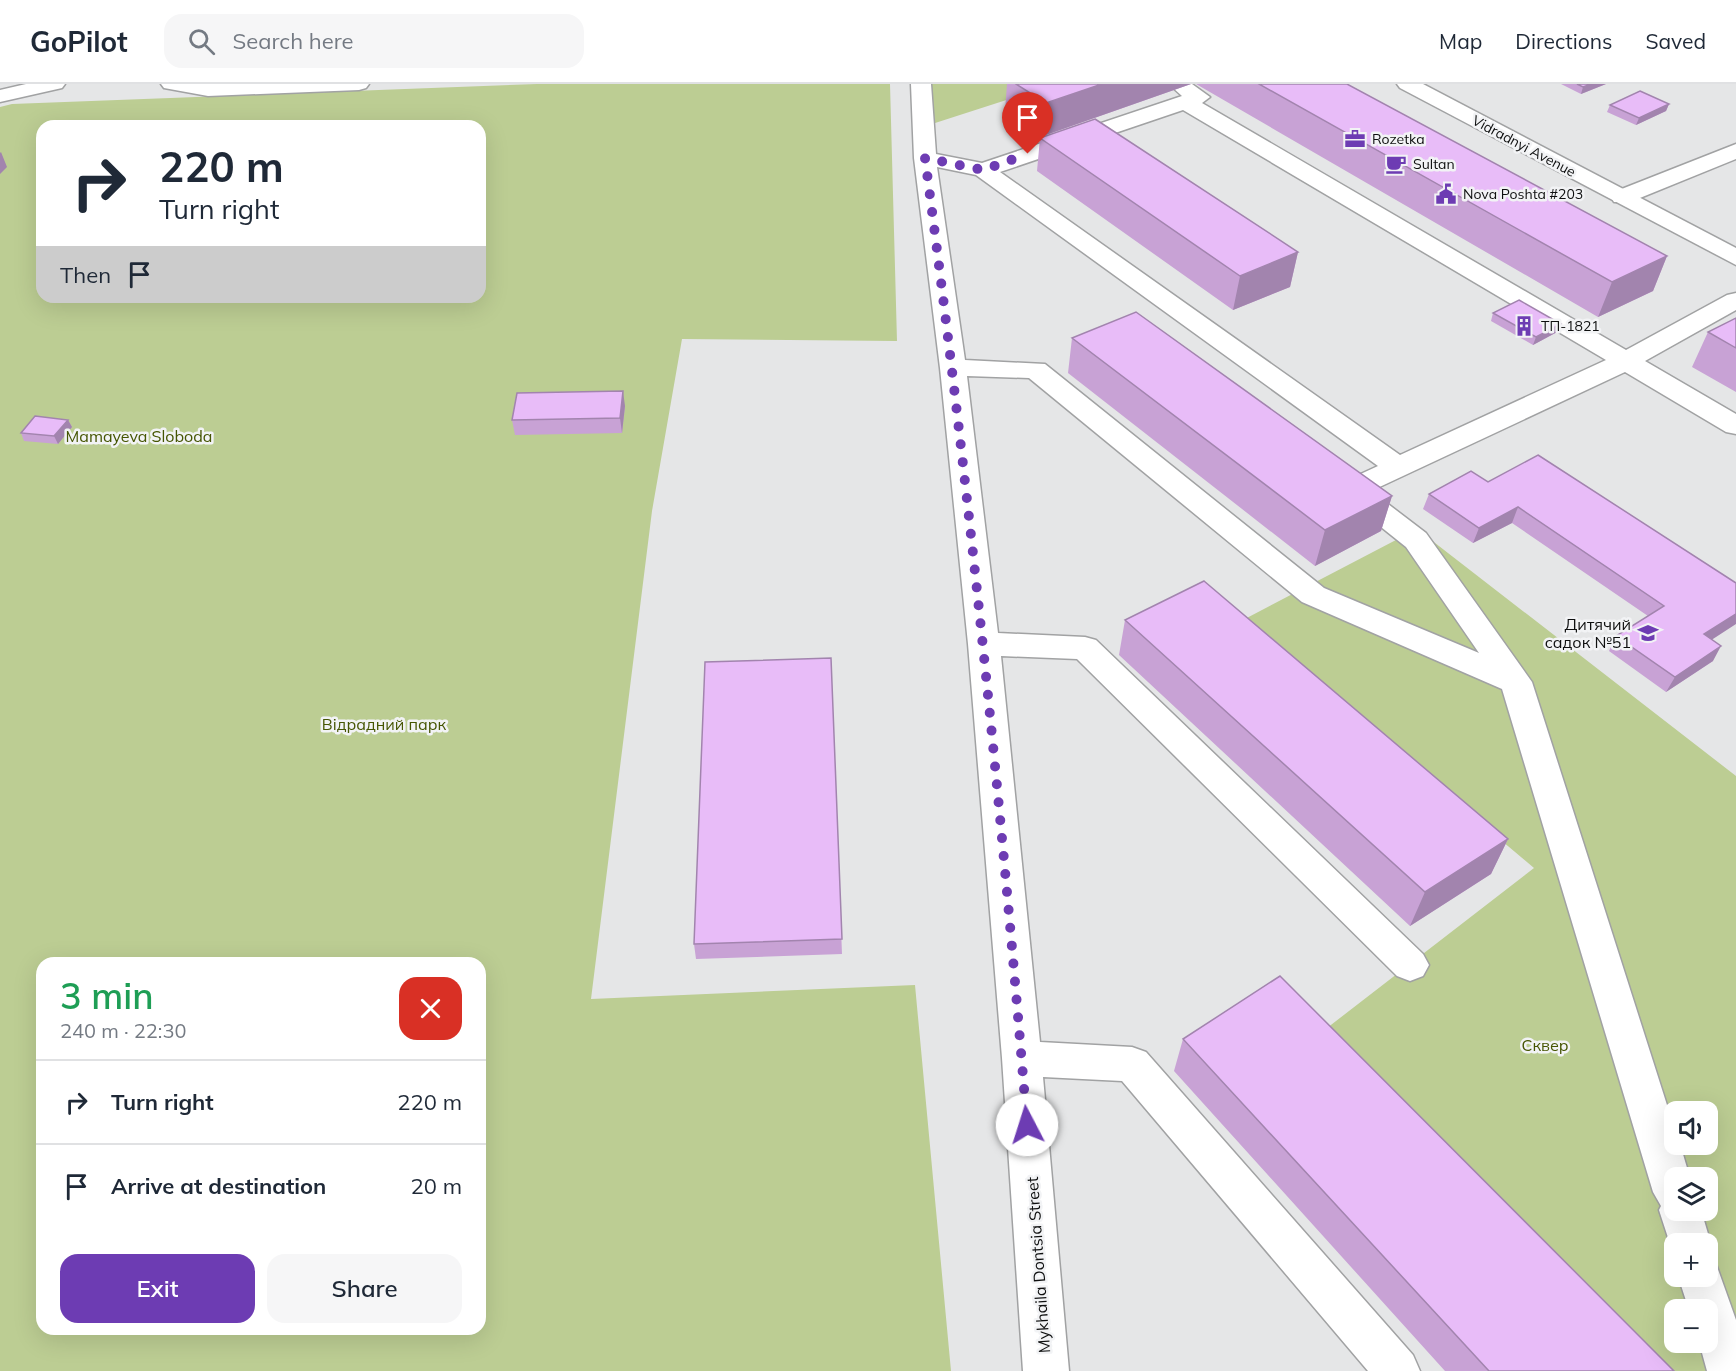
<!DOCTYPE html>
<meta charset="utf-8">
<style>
:root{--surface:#fff;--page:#f6f6f7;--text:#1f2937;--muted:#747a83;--line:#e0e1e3;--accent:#6d3cb3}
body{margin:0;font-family:Mulish,sans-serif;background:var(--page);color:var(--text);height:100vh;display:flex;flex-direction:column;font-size:22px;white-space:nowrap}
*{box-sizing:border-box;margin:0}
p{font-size:20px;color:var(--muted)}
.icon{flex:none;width:33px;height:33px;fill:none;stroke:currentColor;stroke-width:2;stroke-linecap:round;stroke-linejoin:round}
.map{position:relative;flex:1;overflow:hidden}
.drawer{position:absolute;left:36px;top:873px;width:450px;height:378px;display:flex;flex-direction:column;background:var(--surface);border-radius:18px;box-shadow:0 6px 24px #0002}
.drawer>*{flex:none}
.hud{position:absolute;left:36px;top:36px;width:450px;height:183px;border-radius:18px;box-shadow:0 6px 24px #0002;background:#fff;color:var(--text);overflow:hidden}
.controls{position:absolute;left:1664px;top:1017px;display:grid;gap:12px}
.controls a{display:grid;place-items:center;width:54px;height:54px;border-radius:12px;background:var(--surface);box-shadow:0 6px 24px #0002;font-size:30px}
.pin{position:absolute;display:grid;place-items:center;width:51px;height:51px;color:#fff;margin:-62px -26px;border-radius:50% 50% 50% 0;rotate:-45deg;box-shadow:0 0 6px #0007}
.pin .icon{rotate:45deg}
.me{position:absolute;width:66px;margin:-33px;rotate:355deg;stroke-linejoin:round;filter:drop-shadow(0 0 4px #0008)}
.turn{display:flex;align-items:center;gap:21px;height:126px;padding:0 24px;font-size:27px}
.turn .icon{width:78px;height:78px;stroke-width:2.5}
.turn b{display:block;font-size:42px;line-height:51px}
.then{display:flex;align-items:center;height:57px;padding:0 24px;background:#0003;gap:12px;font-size:22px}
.round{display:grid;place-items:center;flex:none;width:63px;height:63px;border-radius:18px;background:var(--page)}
.overview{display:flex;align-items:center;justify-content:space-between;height:102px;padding:0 24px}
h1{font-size:36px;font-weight:600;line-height:45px;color:#1e9e55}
.action{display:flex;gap:12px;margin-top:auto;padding:12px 24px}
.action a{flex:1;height:69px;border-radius:18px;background:var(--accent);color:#fff;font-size:24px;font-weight:600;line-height:69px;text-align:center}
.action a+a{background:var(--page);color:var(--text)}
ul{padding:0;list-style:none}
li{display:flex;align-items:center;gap:18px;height:84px;padding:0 24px;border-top:2px solid var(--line)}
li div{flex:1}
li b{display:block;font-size:22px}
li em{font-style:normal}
header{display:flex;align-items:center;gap:36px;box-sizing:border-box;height:84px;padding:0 30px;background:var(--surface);border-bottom:2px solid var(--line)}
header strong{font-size:28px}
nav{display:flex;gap:33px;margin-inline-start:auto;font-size:21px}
.search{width:420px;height:54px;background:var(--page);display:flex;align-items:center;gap:15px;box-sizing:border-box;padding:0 21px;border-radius:18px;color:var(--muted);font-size:22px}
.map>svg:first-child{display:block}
</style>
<header>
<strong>GoPilot</strong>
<div class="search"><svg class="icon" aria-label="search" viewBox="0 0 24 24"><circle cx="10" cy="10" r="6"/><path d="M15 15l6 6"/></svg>Search here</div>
<nav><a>Map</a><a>Directions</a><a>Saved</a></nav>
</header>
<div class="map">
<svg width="1736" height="1287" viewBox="0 0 1736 1287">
<rect width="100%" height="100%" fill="#e5e6e7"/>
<path fill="#bccd93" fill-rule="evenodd" d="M537 0H890L897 257 682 255 652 427 591 915 915 901 951 1287H0V23L12 20ZM42 42H480V213H42ZM42 879H480V1245H42Z
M931 0H1056L932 40Z
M1417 445 1736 692V1287H1658L1327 944 1534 784 1241 537ZM1674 1028H1707V1060H1674ZM1674 1094H1707V1126H1674ZM1674 1160H1707V1192H1674ZM1674 1226H1707V1258H1674Z"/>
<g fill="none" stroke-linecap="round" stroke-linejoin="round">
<g stroke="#a1a2a3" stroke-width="3">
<path id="minor" d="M26 0H65L62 4 0 18V6Z
M161 0H369L366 4 359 6 208 12 164 4Z
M911 0H931L936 70 982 79 1182 12 1172 3 1174 0H1192L1210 13 1202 19 1626 266 1727 211 1736 209V226L1645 277 1736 330V350L1726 348 1625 288 1371 407 1426 449 1532 598 1674 1043V1060H1680L1690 1094H1674V1126H1701L1711 1160 1707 1170V1160H1674V1172L1659 1126 1661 1122 1653 1108 1502 605 1302 518 1029 294 967 292 998 549 1085 553 1096 556 1423 870 1429 881 1423 892 1410 897 1397 892 1077 575 1001 572 1040 958 1132 963 1146 968 1413 1271 1420 1287H1368L1122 997 1043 993 1069 1287H1023L1002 974 968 560 940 284 914 74ZM1183 26 1606 276 1400 371 1000 88ZM937 83 976 91 1378 382 1341 399 1337 405 1341 411 1406 463 1479 569 1324 504 1045 280 965 276Z
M1736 60V75L1630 118H1614L1611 113 1614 108Z
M1707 1174 1715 1177 1736 1236V1287H1707L1699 1258H1707V1226H1689L1678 1192H1707Z"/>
</g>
<g stroke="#a1a2a3" stroke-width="3">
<path id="major" d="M1397 0H1423L1736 164V181L1400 4Z"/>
</g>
<use href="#minor" fill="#fff" fill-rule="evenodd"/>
<use href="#major" fill="#fff" fill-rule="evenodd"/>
</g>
<path fill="#c8a2d5" d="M1007 0H1191L1043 52 1005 27Z
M1196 0H1347L1667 172 1653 207 1598 233Z
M1561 0H1606L1581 10Z
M1669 20 1666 27 1636 41 1607 28 1610 21Z
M1040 54 1298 168 1290 203 1233 226 1037 87Z
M1493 229 1559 247 1533 261 1491 237Z
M1736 234V308L1692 283 1708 248Z
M1072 254 1392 412 1381 447 1315 482 1068 289Z
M625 322 622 349 515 351 512 336Z
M68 336 72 343 58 360 24 357 21 349Z
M1471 387 1712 555 1713 577 1666 608 1609 567 1616 552 1648 532 1512 439 1473 459 1423 425 1429 410Z
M1125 536 1508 755 1491 790 1410 842 1119 571Z
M831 574 842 870 696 875 694 860Z
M1183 955 1674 1287H1445L1174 987Z"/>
<path fill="#a284ae" d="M1102 0H1191L1043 52 1046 19Z
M1591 0H1606L1581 10 1583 3Z
M1669 20 1666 27 1636 41 1639 34Z
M1 68 7 83 0 90V69Z
M1298 168 1290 203 1233 226 1240 192Z
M1667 172 1653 207 1598 233 1612 198Z
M1561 240 1559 247 1533 261 1536 253Z
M623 307 625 322 622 349 620 334Z
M68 336 72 343 58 360 54 352Z
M1392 412 1381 447 1315 482 1325 446Z
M1518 423 1512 439 1473 459 1479 444Z
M1736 530V540L1696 566 1704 550Z
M1721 562 1713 577 1666 608 1675 593Z
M1508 755 1491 790 1410 842 1425 808Z"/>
<path fill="#e8bcf8" stroke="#a284ae" stroke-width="1.5" d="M1016 0H1102L1046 19Z
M1259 0H1347L1667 172 1612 198Z
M1577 0H1591L1583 3Z
M1640 7 1669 20 1639 34 1610 21Z
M1095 35 1298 168 1240 192 1040 54Z
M1519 216 1561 240 1536 253 1493 229Z
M1136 228 1392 412 1325 446 1072 254Z
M1736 234V264L1708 248Z
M623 307 620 334 512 336 517 309Z
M35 332 68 336 54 352 21 349Z
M1538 371 1736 499V530L1704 550 1721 562 1675 593 1616 552 1664 522 1518 423 1479 444 1429 410 1471 387 1488 398Z
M1204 497 1508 755 1425 808 1125 536Z
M831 574 842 855 694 860 705 578Z
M1280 892 1674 1287H1489L1183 955Z"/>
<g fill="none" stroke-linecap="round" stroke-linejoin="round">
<path stroke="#6d3cb3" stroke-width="10" stroke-dasharray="0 18" d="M1027 1041C1001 718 968 396 925 74L983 86 1028 70"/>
</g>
<defs>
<g id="office-bare" transform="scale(1.62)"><path d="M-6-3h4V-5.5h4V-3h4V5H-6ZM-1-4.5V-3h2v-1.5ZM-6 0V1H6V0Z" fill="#6d3cb3" stroke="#f2f3f5" stroke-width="2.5" paint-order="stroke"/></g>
<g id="cafe-bare" transform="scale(1.62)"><path d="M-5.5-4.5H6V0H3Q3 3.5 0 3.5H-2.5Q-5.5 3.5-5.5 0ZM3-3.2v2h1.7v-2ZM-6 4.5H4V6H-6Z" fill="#6d3cb3" stroke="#f2f3f5" stroke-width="2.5" paint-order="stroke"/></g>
<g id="civic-bare" transform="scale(1.62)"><path d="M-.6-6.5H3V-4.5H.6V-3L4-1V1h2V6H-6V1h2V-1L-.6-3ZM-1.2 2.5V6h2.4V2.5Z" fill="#6d3cb3" stroke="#f2f3f5" stroke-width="2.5" paint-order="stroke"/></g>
<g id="building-bare" transform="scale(1.62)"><path d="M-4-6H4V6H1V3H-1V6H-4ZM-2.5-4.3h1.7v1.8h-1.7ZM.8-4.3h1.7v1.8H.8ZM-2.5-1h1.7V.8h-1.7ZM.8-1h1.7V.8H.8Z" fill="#6d3cb3" stroke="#f2f3f5" stroke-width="2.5" paint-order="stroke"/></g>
<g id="school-bare" transform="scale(1.62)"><path d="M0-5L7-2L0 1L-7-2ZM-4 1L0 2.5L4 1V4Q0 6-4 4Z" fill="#6d3cb3" stroke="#f2f3f5" stroke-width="2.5" paint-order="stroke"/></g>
</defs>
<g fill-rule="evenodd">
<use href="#office-bare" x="1355" y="55"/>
<use href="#cafe-bare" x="1396" y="80"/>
<use href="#civic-bare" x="1446" y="110"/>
<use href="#building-bare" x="1524" y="242"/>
<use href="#school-bare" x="1648" y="549"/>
</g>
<g text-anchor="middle" stroke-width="5" stroke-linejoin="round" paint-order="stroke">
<g font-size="14" fill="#0e0f0f" stroke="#f2f3f5" text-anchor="start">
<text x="1372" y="60">Rozetka</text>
<text x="1413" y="85">Sultan</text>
<text x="1463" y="115">Nova Poshta #203</text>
<text x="1541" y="247">ТП-1821</text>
</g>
<g font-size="14" fill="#0e0f0f" stroke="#f2f3f5">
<text transform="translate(1524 62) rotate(28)" y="5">Vidradnyi Avenue</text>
</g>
<g font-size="16" fill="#455502" stroke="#f2f3f5">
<text x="139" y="358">Mamayeva Sloboda</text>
<text x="384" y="646">Відрадний парк</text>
<text x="1545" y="967">Сквер</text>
</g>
<g font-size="16" fill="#0e0f0f" stroke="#f2f3f5" text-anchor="end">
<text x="1631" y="546">Дитячий<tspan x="1631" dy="18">садок №51</tspan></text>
</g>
<g font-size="16" fill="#0e0f0f" stroke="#f2f3f5">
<text transform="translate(1038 1181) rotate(-94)" y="6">Mykhaila Dontsia Street</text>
</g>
</g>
</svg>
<div class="controls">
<a><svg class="icon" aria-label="sound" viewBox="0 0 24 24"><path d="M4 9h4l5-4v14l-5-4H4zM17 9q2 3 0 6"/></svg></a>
<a><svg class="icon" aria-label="layers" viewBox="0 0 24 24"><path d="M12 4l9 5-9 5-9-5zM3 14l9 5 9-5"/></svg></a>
<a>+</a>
<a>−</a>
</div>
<div class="pin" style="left:1028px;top:70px;background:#d93025"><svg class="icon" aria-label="arrive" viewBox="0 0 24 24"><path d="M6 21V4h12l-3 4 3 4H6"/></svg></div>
<svg class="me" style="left:1027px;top:1041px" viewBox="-20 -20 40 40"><circle r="19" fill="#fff"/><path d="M0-13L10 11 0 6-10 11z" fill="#6d3cb3"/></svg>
<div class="hud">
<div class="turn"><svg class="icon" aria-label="right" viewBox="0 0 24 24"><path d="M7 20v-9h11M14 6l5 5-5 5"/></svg><div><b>220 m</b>Turn right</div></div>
<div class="then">Then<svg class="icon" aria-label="arrive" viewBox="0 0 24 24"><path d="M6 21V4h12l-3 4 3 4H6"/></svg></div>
</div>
<section class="drawer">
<div class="overview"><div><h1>3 min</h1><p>240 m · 22:30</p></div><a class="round" style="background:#d93025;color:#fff"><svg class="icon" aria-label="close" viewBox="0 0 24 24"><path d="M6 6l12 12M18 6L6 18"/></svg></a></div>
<ul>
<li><svg class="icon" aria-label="right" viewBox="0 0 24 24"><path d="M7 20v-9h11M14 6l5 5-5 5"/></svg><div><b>Turn right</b></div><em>220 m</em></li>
<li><svg class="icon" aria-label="arrive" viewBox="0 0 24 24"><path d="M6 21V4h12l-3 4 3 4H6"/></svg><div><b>Arrive at destination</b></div><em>20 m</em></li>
</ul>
<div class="action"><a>Exit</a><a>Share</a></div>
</section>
</div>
